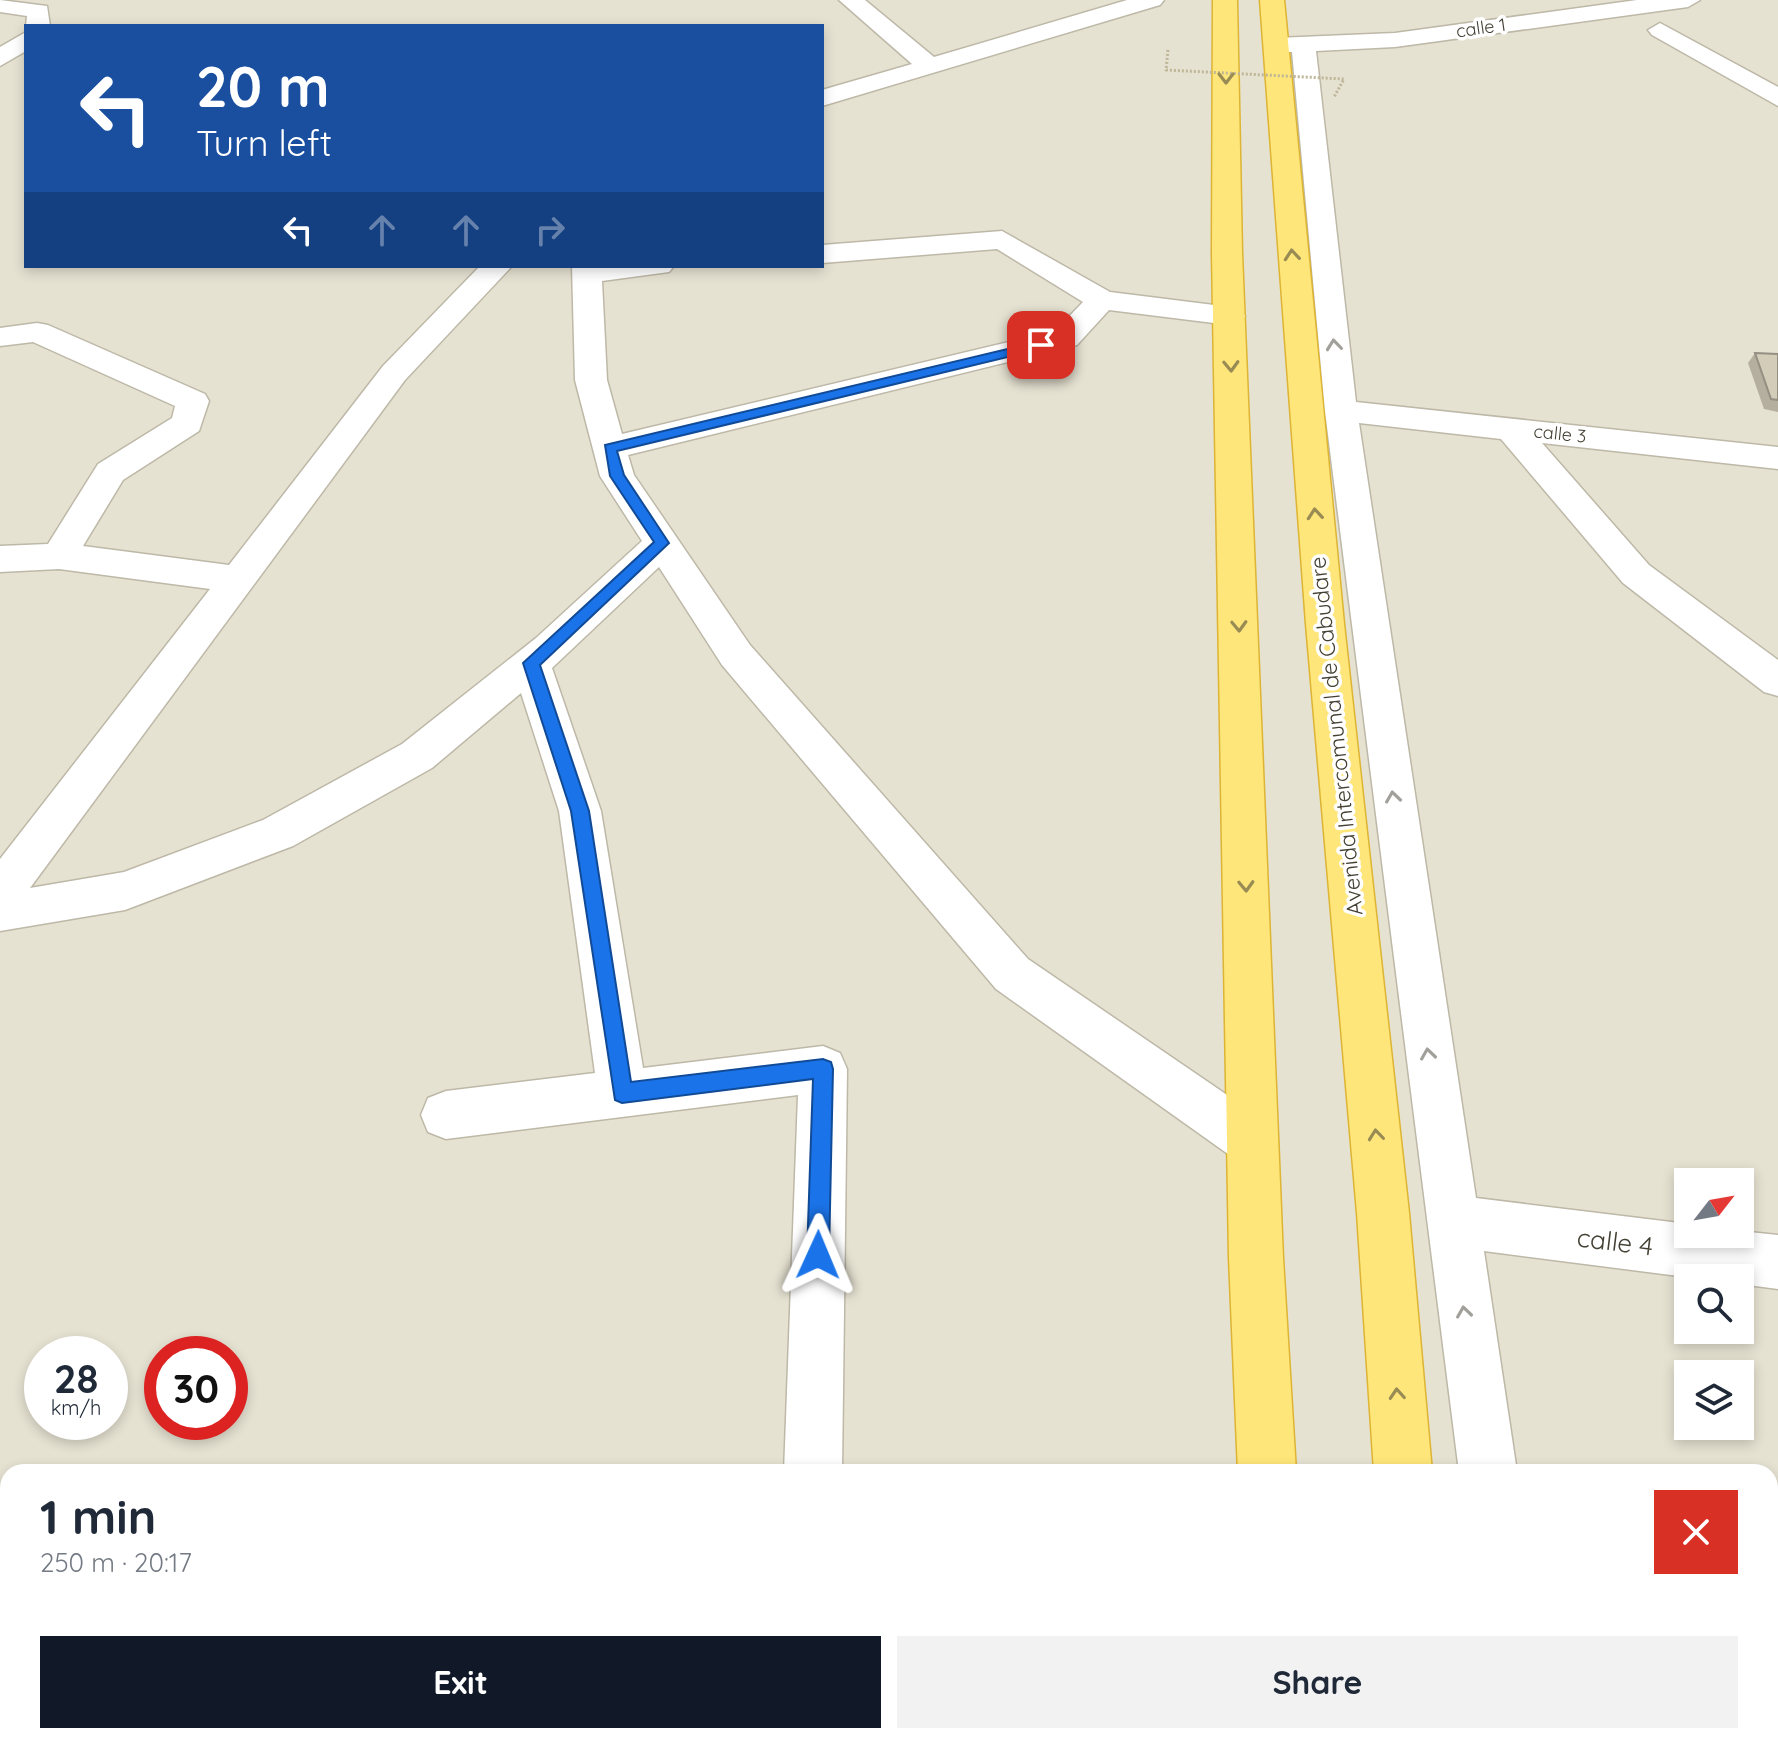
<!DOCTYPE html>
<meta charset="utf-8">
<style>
:root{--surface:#fff;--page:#f2f2f3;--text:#1f2937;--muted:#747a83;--accent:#111827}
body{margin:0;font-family:Quicksand,sans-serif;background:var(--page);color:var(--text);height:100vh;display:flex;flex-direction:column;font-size:30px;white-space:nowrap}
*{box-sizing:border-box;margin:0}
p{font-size:26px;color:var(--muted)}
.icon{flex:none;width:44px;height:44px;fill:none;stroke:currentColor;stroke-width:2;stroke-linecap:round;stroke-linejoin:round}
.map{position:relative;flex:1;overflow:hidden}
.drawer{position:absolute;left:0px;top:1464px;width:1778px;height:280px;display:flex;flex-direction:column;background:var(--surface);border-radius:24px 24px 0 0;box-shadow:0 4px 12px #0003}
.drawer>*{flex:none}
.guide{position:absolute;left:24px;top:24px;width:800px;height:244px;border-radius:0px;box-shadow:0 4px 12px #0003;background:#1a4fa0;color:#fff;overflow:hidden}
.needle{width:52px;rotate:59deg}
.controls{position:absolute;left:1674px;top:1168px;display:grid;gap:16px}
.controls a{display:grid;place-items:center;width:80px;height:80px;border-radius:0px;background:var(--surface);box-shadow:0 4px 12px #0003;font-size:40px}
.speed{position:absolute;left:24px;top:1336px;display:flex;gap:16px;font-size:40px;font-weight:700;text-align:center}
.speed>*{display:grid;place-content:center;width:104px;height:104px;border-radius:50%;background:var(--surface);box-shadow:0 4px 12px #0003;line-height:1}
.speed small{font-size:20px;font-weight:400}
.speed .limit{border:12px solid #d22;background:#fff;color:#111}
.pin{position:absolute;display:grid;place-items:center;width:68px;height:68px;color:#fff;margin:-34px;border-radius:16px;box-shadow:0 4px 12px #0006}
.me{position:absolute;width:88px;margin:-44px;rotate:1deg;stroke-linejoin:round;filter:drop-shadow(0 0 6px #0008)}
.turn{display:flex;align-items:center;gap:28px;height:168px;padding:0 40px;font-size:36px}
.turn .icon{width:104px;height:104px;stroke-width:2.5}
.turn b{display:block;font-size:56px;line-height:68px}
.lanes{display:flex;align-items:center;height:76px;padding:0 40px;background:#0003;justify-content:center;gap:40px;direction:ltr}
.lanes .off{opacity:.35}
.round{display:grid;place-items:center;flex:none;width:84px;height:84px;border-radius:0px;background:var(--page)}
.overview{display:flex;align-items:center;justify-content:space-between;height:136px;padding:0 40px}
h1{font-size:48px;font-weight:800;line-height:60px}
.button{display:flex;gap:16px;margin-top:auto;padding:16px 40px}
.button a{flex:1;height:92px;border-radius:0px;background:var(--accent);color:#fff;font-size:32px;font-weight:800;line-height:92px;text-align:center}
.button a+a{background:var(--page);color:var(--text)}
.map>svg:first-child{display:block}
</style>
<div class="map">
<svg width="1778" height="1744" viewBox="0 0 1778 1744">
<rect width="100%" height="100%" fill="#f2efe4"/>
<path fill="#e6e2d2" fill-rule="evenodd" d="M0 0H1778V1744H0ZM26 26H822V266H26ZM1688 1182H1740V1234H1688ZM1688 1278H1740V1330H1688ZM42 1354H110V1422H42ZM162 1354H230V1422H162ZM1688 1374H1740V1426H1688ZM8 1472H1770V1736H8Z"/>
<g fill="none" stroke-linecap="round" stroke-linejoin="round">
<g stroke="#bdb8a7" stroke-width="3">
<path id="minor" d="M0 0 47 6 50 26H26L27 16 0 12Z
M839 0H865L934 57 1127 0H1164L1160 5 822 106V90L912 64Z
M1637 0H1700L1688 7 1395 47 1316 51 1356 402 1778 447V469L1542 443 1649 565 1778 660V696L1764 692 1623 583 1501 439 1359 423 1476 1198 1688 1224V1234H1740V1231L1778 1235V1289L1740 1284V1278H1694L1484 1251 1517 1472H1459L1325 411 1292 52H1276L1264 45 1276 38 1395 33Z
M1660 23 1778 87V106L1652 35 1648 30Z
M26 32V51L0 66V47Z
M1002 231 1110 292 1230 307 1241 309 1245 316 1241 323 1230 325 1109 310 1077 345 628 455 634 475 750 645 1028 959 1271 1125 1278 1142 1271 1159 1253 1167 1235 1159 996 989 722 665 659 567 552 668 601 811 643 1068 823 1046 840 1053 847 1069 842 1472H784L798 1095 446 1139 428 1132 421 1115 428 1098 446 1091 595 1073 559 811 521 693 432 768 293 846 125 910 0 931V859L210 589 59 569 0 572V546L48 544 98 464 172 418 175 406 33 342 0 346V328L37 323 48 325 205 394 209 401 199 431 123 480 83 546 229 565 383 366 480 266H512L405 380 30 888 124 872 263 820 402 744 536 638 642 541 600 476 575 380 572 266H674L669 272 602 281 607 380 622 434 1055 331 1083 302 997 249 822 263V245Z
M804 1736H868L869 1744H805Z
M1496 1736H1560L1561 1744H1497Z"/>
</g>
<g stroke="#ddb433" stroke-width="3">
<path id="trunk" d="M1213 0H1237L1242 253 1283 1258 1296 1472H1238L1229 1258 1212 253Z
M1260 0H1284L1344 624 1409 1213 1432 1472H1374L1357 1213 1306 624Z
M1248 1736H1312L1313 1744H1249Z
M1392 1736H1456V1744H1392Z"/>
</g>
<use href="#minor" fill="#fff" fill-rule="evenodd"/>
<use href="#trunk" fill="#fee67a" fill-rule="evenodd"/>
<path stroke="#bfb698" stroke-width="3" stroke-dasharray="2 2" stroke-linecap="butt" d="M1168 50 1166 70 1344 79 1334 97"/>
</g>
<path fill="#b5af9f" d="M1755 353 1778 354V412L1764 409 1748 363Z"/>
<path fill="#d3ccb9" stroke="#948f82" stroke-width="2" d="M1755 353 1778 354V400L1771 399Z"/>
<defs><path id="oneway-chevron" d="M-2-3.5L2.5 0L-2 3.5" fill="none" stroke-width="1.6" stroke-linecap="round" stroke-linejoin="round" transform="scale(2)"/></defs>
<g stroke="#988b54">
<use href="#oneway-chevron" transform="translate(1226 78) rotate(90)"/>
<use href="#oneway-chevron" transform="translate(1292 255) rotate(-95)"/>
<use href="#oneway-chevron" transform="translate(1231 366) rotate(88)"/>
<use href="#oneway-chevron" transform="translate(1315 514) rotate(-95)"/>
<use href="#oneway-chevron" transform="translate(1239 626) rotate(88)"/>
<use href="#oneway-chevron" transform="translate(1246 886) rotate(88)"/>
<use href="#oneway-chevron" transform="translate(1376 1135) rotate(-96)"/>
<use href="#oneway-chevron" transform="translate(1397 1394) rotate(-94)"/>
</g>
<g stroke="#a2a09a">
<use href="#oneway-chevron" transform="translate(1334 345) rotate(-96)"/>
<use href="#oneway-chevron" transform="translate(1393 797) rotate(-98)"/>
<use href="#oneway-chevron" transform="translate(1428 1054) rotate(-98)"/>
<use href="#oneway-chevron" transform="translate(1464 1312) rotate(-98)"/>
</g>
<path fill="#1a73e8" stroke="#114b97" stroke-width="2" d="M1041 341 1045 343V348L617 451 624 475 669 543 540 665 589 811 631 1082 823 1059 831 1062 833 1069 829 1255 826 1263 818 1266 811 1263 807 1255 813 1079 622 1103 615 1100 571 811 523 663 654 542 610 476 605 445Z"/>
<g text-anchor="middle" stroke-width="7" stroke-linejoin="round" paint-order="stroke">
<g font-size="18" fill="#444034" stroke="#fff">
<text transform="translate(1481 28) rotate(-8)" y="6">calle 1</text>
<text transform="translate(1560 434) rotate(6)" y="6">calle 3</text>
</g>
<g font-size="22" fill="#444034" stroke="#fff">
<text transform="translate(1336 736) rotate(-96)" y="8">Avenida Intercomunal de Cabudare</text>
</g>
<g font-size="26" fill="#444034" stroke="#fff">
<text transform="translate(1615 1242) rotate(7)" y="9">calle 4</text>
</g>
</g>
</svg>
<div class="controls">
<a><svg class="needle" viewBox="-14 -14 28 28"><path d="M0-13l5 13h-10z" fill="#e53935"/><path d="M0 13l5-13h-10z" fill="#747a83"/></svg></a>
<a><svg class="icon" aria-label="search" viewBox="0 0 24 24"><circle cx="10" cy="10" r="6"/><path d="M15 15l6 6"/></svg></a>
<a><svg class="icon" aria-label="layers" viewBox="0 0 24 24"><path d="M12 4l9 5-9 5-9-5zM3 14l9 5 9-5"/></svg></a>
</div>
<div class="speed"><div>28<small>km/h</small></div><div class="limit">30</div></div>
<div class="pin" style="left:1041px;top:345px;background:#d93025"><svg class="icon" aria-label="arrive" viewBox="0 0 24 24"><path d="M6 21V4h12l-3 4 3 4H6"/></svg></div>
<svg class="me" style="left:818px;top:1255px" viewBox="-20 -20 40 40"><path d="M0-17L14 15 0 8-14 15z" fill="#1a73e8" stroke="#fff" stroke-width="4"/></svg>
<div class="guide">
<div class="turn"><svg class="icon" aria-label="left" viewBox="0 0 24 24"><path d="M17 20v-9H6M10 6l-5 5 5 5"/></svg><div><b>20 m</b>Turn left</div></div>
<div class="lanes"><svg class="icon" aria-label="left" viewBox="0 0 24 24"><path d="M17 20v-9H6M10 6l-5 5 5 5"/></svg><svg class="icon off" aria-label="ahead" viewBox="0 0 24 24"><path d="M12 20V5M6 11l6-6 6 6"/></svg><svg class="icon off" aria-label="ahead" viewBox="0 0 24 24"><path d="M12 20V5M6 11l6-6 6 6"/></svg><svg class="icon off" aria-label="right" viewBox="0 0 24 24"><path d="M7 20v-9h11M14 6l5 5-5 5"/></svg></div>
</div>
<section class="drawer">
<div class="overview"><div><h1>1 min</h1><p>250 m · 20:17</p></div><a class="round" style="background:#d93025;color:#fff"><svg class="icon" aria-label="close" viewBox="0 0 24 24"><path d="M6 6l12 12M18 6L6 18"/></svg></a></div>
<div class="button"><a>Exit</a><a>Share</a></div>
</section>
</div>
